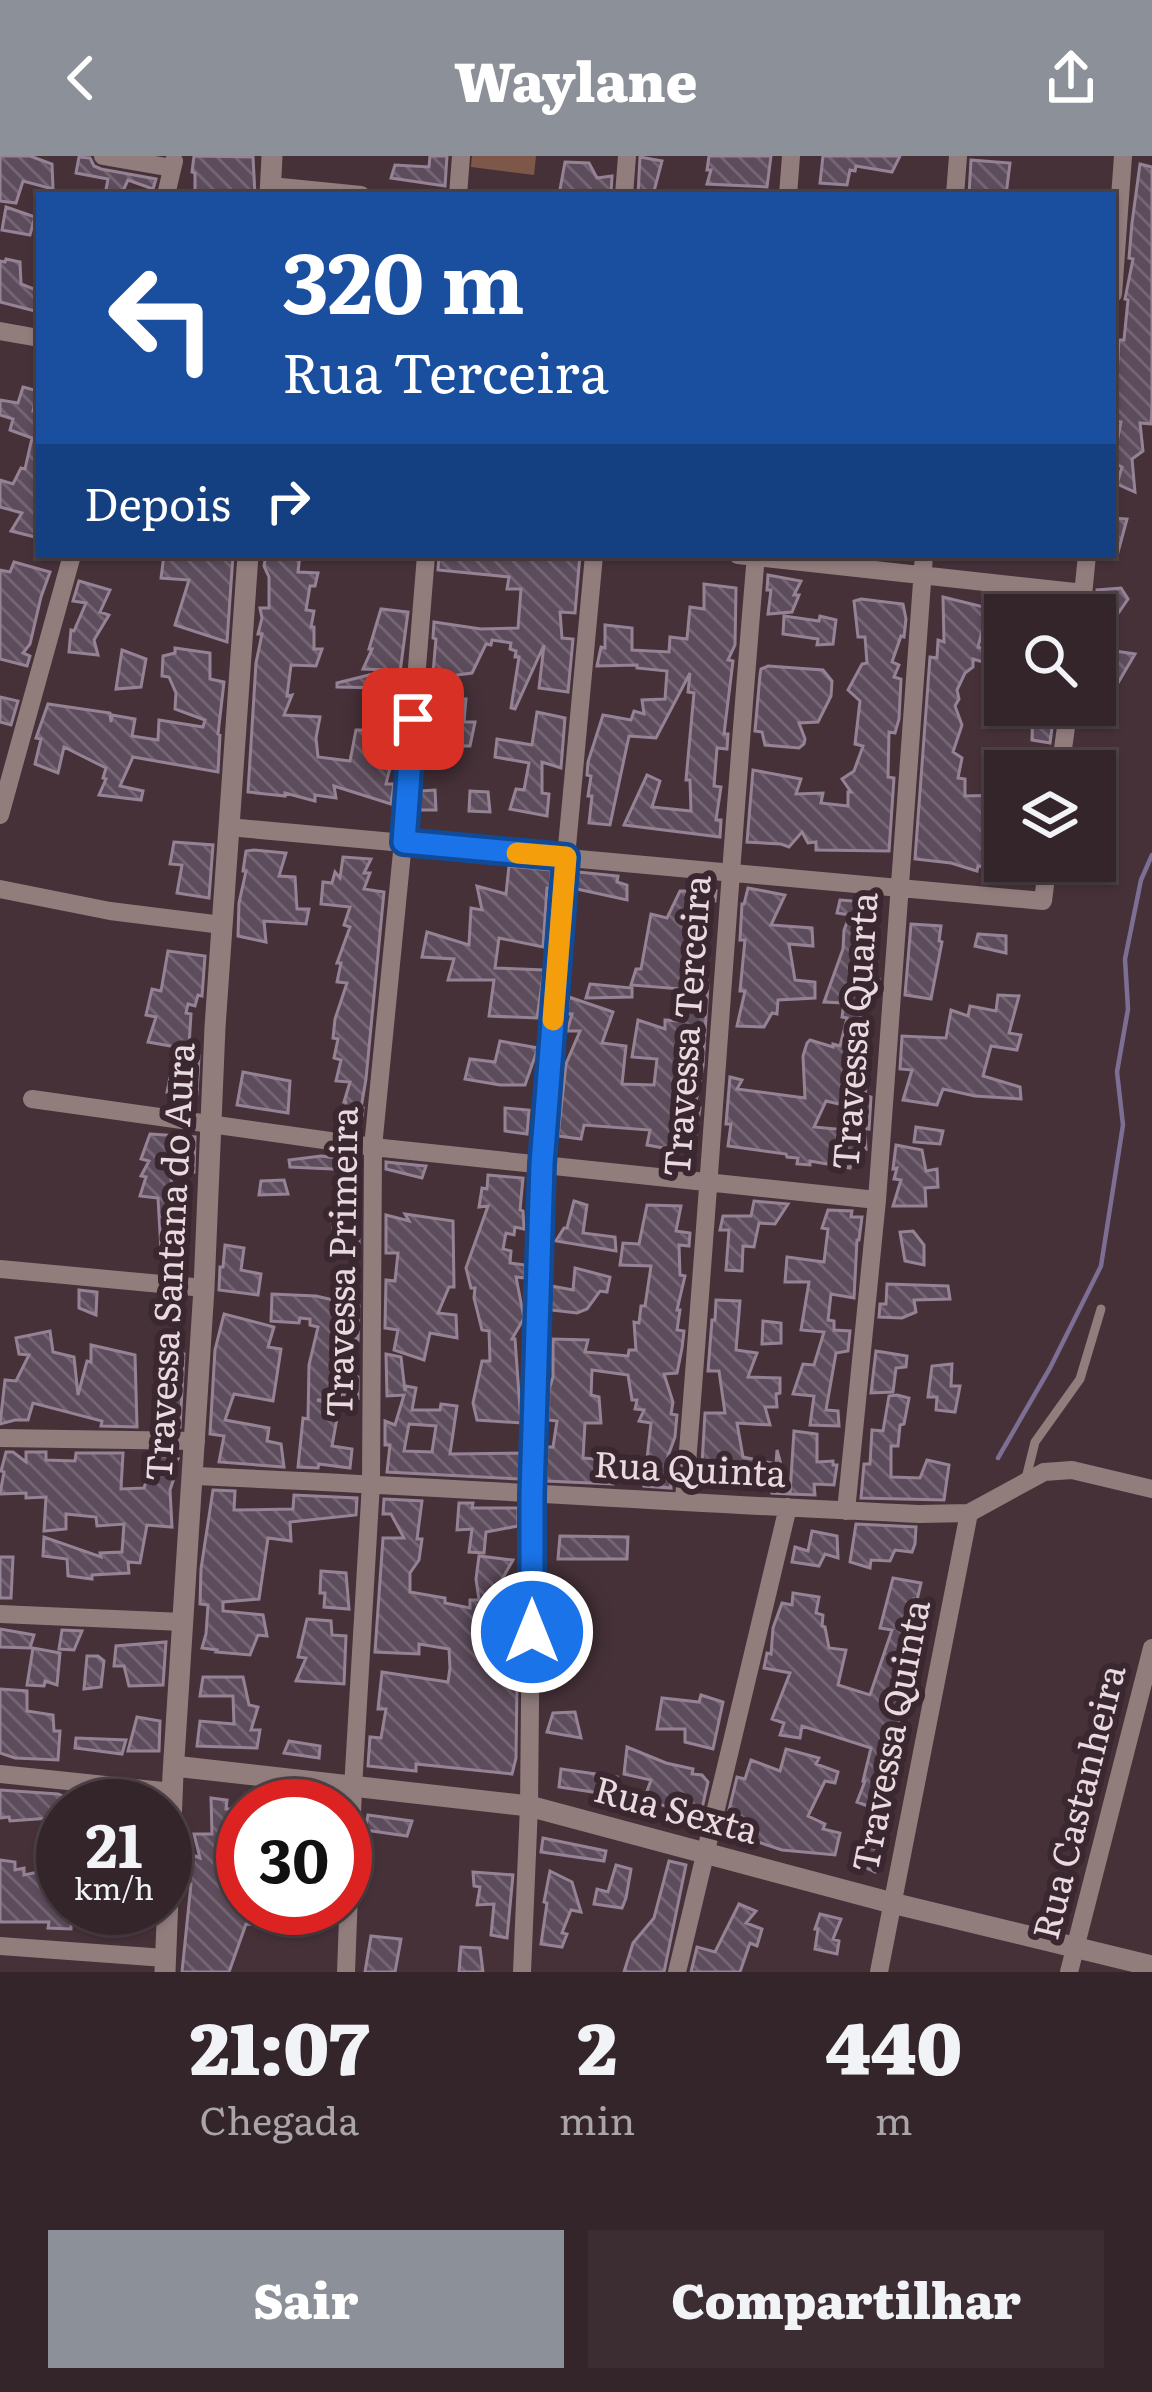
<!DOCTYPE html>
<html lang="pt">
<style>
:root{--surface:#34252b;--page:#3c2d33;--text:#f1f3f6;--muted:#a9a5a9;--line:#4e4247;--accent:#8c9099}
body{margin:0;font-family:Literata,serif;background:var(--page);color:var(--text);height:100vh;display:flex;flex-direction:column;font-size:45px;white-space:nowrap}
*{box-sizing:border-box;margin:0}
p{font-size:39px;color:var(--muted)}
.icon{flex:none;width:66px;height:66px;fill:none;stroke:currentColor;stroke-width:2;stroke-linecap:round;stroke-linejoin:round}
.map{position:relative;height:1816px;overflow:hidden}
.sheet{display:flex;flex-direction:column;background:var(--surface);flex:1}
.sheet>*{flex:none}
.banner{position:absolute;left:36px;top:36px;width:1080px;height:366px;border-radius:0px;box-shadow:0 3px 9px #0004,0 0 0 3px var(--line);background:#1a4fa0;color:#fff;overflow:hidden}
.tools{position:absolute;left:984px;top:438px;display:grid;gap:24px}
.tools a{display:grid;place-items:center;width:132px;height:132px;border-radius:0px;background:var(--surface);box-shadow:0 3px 9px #0004,0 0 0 3px var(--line);font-size:60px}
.speed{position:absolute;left:36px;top:1623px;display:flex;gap:24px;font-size:60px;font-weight:700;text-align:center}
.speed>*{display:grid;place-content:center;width:156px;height:156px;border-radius:50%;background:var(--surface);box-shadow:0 3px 9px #0004,0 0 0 3px var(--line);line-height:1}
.speed small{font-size:30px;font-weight:400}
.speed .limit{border:18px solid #d22;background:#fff;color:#111}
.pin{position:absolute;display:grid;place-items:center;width:102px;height:102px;color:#fff;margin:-51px;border-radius:24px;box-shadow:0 6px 18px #0006}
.me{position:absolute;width:132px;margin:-66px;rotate:0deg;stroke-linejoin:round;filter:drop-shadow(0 0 9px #0008)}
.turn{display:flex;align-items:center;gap:42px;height:252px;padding:0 48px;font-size:54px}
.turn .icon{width:156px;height:156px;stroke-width:2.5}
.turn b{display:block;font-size:84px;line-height:102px}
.then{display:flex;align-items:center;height:114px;padding:0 48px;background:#0003;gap:24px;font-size:45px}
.eta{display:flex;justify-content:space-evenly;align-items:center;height:204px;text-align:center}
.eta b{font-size:72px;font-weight:800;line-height:84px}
.action{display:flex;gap:24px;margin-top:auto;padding:24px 48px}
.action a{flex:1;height:138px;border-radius:0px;background:var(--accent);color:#fff;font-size:48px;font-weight:800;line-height:138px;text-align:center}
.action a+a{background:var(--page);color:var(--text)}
header{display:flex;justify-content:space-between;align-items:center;height:156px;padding:0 48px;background:var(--accent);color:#fff;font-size:54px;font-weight:800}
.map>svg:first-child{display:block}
</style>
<header><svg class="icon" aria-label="back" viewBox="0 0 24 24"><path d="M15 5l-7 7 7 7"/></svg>Waylane<svg class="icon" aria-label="share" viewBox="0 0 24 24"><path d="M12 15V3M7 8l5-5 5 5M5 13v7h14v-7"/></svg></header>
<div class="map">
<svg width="1152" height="1816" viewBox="0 0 1152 1816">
<defs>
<pattern id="building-back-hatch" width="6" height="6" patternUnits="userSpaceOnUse" patternTransform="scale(3)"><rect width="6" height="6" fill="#5d4c5c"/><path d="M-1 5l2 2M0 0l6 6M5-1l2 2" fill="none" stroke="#746573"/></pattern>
</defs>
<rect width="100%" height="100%" fill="#463139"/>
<path fill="#7d5747" d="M472 0H536L534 19 471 11Z"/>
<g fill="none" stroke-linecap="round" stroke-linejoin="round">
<path stroke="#7d6f94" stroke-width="4.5" d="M998 1302 1050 1212 1101 1110 1123 969 1117 916 1128 853 1125 803 1141 724 1152 699"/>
</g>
<path fill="url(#building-back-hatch)" stroke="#958395" stroke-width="3" fill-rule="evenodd" d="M0 0H30L52 8 53 33 23 25 16 47 0 45Z
M194 0 253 1 255 39H195V17L192 16Z
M430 0H447L445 30 391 22 395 9 429 11Z
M709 0H771L767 31 707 28 711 14H707Z
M823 0H900L892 16 856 10 855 15 850 14 847 29 820 27Z
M79 1 90 2 94 10 101 13 156 23 153 33 128 24 121 39H105L108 23 76 17Z
M640 1 662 5 653 39H638Z
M971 4 1010 7 1006 39H969Z
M565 6 589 7 597 22 612 20 611 38 559 39Z
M1140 8 1152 11V250L1151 268 1140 267 1143 295 1132 303 1135 336 1117 328 1122 311 1113 307 1121 266 1116 265 1117 253 1113 252V238H1116L1119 184H1124L1128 144 1125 143 1133 103 1129 102 1132 67Z
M6 51 35 61 30 79 2 74Z
M6 103 20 106 21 128 39 135V156L0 146V105L5 106Z
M23 231 38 235 33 255 39 256V382L11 375 22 357 0 351V324L13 328 21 312 25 313 32 282 10 274 13 263 0 259V244L18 247Z
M1113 362 1127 363 1117 400 1113 399Z
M164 399H233L227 486 175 469 189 424 161 422Z
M266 399H300L298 416 318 417 315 430H310L306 454 314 455 311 471H314V493H322L316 510 291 509 287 540 292 539 284 559 320 561 316 582 318 601 350 605 356 574H371L373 557 392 558 387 532 337 531V527L389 514 363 513 372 493H369L381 453 408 456 399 524H402L398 577 394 604H392L386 628H394L391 648 334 630 336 642 315 639V645L285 637V640L248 636 256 507 262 478H258L262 462 260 452H269V421L264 410Z
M439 399H580L575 457 560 456 562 482 573 483 568 536 539 532 544 489 515 553 511 552 519 501H515L516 495 510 493 511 487 492 484 491 489 486 488 472 517 457 519 456 543H466L464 566H475L470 590H438L442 575 430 574 438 538 431 539 436 483 433 482 434 466 481 473 518 472 521 433H507L509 421 438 414Z
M14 406 50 416 41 441 30 488 23 497 30 500 27 510 0 503V414L10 416Z
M768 419 801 425 794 439H799L792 456 768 458 771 434H767Z
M79 425 110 434 100 456 109 459 94 484 98 499 69 496 71 474 74 475 86 447 73 445Z
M704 428 736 432 735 489 728 504 733 505 724 578H728L727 593 717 592 714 630 721 631 716 664H721L720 681 624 669 647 619 660 625 652 651 691 655 690 624H686L694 537 688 536 690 517 656 582 629 580 610 669 589 667 592 640H588L591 620 587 619 588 606 603 559 631 564 634 555 644 558 642 544 665 543 667 515 637 512V509L597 510 601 491 605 492V469L632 472V494L669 496 670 481 687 483 690 451 704 453Z
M1121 432 1128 443 1115 462 1117 463 1110 481 1116 482 1115 495 1135 498 1118 527 1095 524 1097 434Z
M943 441 988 452 978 491 999 495 997 510 973 503V511L965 517 957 534 959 543 955 550 962 569 953 596 962 602 958 622 965 623V640L1005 639V708L999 706 998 713 978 710 977 715 951 707 915 703 930 501 937 502 938 484 944 486Z
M861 443 903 448 906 463 904 481 901 480 892 506 899 509 894 521 901 523 899 563 895 577 889 576 888 621 894 622 889 695 816 694V686L808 687 802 676 789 691 781 688 747 686 753 614 801 623 796 638 823 637 821 647 848 650V636H851L842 623 854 615 863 590 855 588 860 545 848 534 862 508 867 507 865 481H858L854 445Z
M784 460 819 465 820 460 836 464 833 488 817 489 818 483 783 478Z
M175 492 210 497V523L224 526 218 578 220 579 218 616 133 601 120 630 143 635 141 644 99 639 106 623 103 622 106 612 64 591 58 617 35 608 41 583 36 582 48 548 110 557 111 566 112 559 135 563 132 580 158 584 159 564 203 571 205 564 175 553 176 537 169 521 162 520 163 500 175 497Z
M122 494 146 503 141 531 116 533Z
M768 510 823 514 832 525 831 540 818 566 799 567 805 583 804 588 799 592 765 589 762 576 755 575 760 519 761 513Z
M0 541 18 545 11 569 0 566Z
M1033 549H1055L1050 587 1032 584Z
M537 556 565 562 561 612 542 606V637L549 638 547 660 510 653 516 633 524 634 529 607 495 601 497 583 532 589Z
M435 634 436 654H419L421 635Z
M470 635 488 636 490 656 469 655Z
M174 686 213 689 209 742 177 737 182 709 170 708Z
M254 694 286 697 279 720 295 721 297 753H309L306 768 264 765 266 786 238 780 239 747 246 715H243L246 695Z
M343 701 371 703 364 717H370L364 733 384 736 366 923 361 952H363L362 964 345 963 346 946H344L350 926 336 925 341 904 334 902 338 883 333 882 335 863 347 827 337 826 341 807H337L350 771 344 769 350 751 321 748 323 726 332 727 335 716 340 722Z
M509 710 551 714 550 732H547L543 791 499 782 495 812 544 814 537 862 489 860 494 824H448L454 803 422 801 427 776 469 789 471 752 482 754 477 730 506 738Z
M578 716 618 720 617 726 627 729V744L577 733Z
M748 732 785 739 771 769 812 772 813 790 789 788 795 824 815 826V842L778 844 777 858 772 857 764 871 737 870 745 835H740L745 784H740L742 748H744Z
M680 735H716L715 745 696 749 708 829 703 910 695 951 700 952 696 978 672 977 669 993 647 989 650 974 584 969 581 983 558 980 566 908 580 875H567L572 858H567L569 841 613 856 602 887 626 890 622 928 654 929 657 903 632 901 638 864 665 873V864L677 865 682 833 631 829 636 813H641L651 758 667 762Z
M840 744 878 747 871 802 877 803 876 824H879L867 853 862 874 872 876 859 921 867 923 865 940 871 941 869 973 865 972 866 993 858 991 850 1012 810 1005V1009L797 1008 798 1002 787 1001 786 998 728 990 731 968H726L730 921 742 924 737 933 805 942 803 900 807 887 810 884 833 891V888L840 890 847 862 842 861 844 847 824 846 843 793 844 774 850 759 837 757ZM826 945 852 951 846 974 814 971Z
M911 768 941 770 939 785 942 786 931 843 905 839Z
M978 778 1006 780V797L975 790Z
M168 795 205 800 202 840 198 839 195 850 188 848 186 857 191 858 188 906 199 901 197 938 167 936 176 891 148 886 156 861 146 859 152 833 161 835Z
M590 828 632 832V841L586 842Z
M998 839 1019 840 1009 877 1021 879 1017 894 991 890 983 920 1020 931 1021 943 975 940 943 933 937 949 903 944 912 914 900 913 902 880 946 882 951 854 968 860 970 850 996 855Z
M500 885 538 892 525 929H500L465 923 470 903 495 906Z
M243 916 290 925 288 957 237 949Z
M505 952 529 954 527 978 505 975Z
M916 971 943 975 940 988 914 986Z
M150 978 195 981 194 1016 169 1011 177 1060 172 1059 167 1094H161L158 1042 140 1040 146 1021 141 1020 149 1005 141 1003Z
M896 989 922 994 926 1015 937 1013 938 1031 925 1032 926 1050H893L901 1024 894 1023 897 1012 893 1013Z
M321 1000 354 1004 353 1014 290 1011 289 1004Z
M386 1006 426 1010 422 1022 386 1013Z
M488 1019 523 1022 520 1054 523 1055 524 1073 515 1071 514 1079 506 1077 503 1093 511 1095 510 1107 525 1109V1122L516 1121 524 1162 512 1183H515L521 1267 477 1264 473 1247 482 1205H490L489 1175 482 1174 474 1142 475 1132H471L466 1112 488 1050 479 1051 482 1032 487 1033Z
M284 1024 288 1038 259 1039 261 1025Z
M574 1045 587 1049 583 1077 615 1081 616 1095 556 1085 564 1072H567Z
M754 1045 788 1048 775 1068 759 1067 754 1091 743 1090 742 1115 726 1114 729 1074H720L723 1060H751Z
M647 1049 681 1050 676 1075 690 1077 689 1090 679 1089 680 1119 685 1120 677 1154H680L677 1174 684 1175 682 1192 677 1217 664 1218 673 1246 671 1258 677 1259 675 1281 668 1300 671 1332 644 1330 651 1267 639 1265 644 1254 635 1253 637 1244H632L628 1219 592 1214 591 1239 599 1241 601 1267H585L583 1302 608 1304 613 1328 546 1325 547 1291H553L557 1265 548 1264 549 1234 553 1221V1183L588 1184 585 1196 628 1200 629 1194H636L634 1166 639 1167 641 1150H645L651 1110 620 1109 623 1087 639 1088Z
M331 1054 359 1057V1097H335Z
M828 1054 852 1055 851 1061H862L859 1084H857L854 1142 831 1138 828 1164 834 1165V1174L850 1175 848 1195 836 1197 826 1254 838 1255 839 1270 810 1269 814 1240 793 1238 803 1208 814 1209 824 1176 801 1174 809 1126H785L787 1101 824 1106 828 1073 822 1072Z
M405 1058 453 1065 454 1131H449L438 1157 456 1159 457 1182 430 1177 424 1204 394 1194 398 1174 385 1172 386 1124 395 1125 398 1097H386V1059L409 1065Z
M913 1075 924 1089V1109L905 1105 900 1076Z
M225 1089 244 1092 241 1114 261 1118 258 1139 219 1134 220 1111H223Z
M575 1112 610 1121 607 1136 600 1135 587 1153 577 1157 551 1154 552 1130 573 1134Z
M887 1128 948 1130 950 1143 914 1144 916 1156 902 1162 879 1161 880 1148H886Z
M79 1134 97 1136 96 1159 79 1152Z
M272 1138 316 1140 359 1150 358 1184 356 1183 345 1219 358 1221V1242L341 1238 340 1243 317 1244 339 1251 332 1290 352 1293 350 1312 319 1308 318 1312 298 1311 303 1262 308 1263 309 1209 318 1171 310 1169V1163L300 1162 299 1167 271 1165Z
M716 1144 740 1145 736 1194 757 1197 748 1221 780 1222V1237L776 1238 777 1251H765L770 1269 737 1267 743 1301 776 1308 777 1294 789 1338 772 1337 773 1329 746 1327V1332L718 1323 701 1325 705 1257H725L719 1215H708L712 1164H715Z
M224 1158 274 1171 268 1191 281 1193 273 1245 234 1238 225 1264 269 1272 267 1285 281 1288 284 1311 219 1306 224 1280 210 1278 215 1194Z
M763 1165 781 1167V1187L762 1188Z
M50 1175 53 1196 74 1201 78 1239 87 1205 91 1206V1189L135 1199 137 1271 101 1270 102 1265 33 1247 28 1264H15L0 1268 5 1224 16 1225 29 1199 19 1198 16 1182Z
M159 1193 184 1198 180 1271H155Z
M876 1195 907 1200 906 1211 896 1212 893 1236 871 1237Z
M386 1198 401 1201 405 1235 406 1230 416 1232 412 1254H440L441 1248 457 1250 450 1298 520 1297 519 1323 387 1316 390 1289H385V1265L395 1269 404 1239 387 1240ZM409 1268 436 1270 432 1296 404 1295Z
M952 1208 951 1230H960L955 1256 936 1254 937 1241H928L932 1210Z
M897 1239 909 1242 904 1268 900 1269 898 1290H891V1321L920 1322 927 1304 949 1309 944 1344 861 1342 864 1308H870L872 1274 883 1275 889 1240Z
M794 1275 817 1278V1306L833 1305V1309H837L834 1329 814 1328 815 1339 790 1338Z
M6 1296H13L26 1306V1296H46V1304L75 1305 76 1297H123L121 1333 144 1332 155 1299 178 1303 169 1322H174L170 1334 172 1371 147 1369 140 1407 128 1406 129 1417 92 1419V1423L68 1420 67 1403 43 1400 44 1381 101 1401 100 1397 122 1396 124 1368 97 1370 96 1361 66 1358V1373L44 1375 46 1341 26 1342V1337L0 1338 4 1316 1 1315Z
M213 1334 235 1335 234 1354 293 1353 294 1339 357 1342 356 1359 290 1366 291 1385 268 1382 259 1443 223 1446V1455L263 1459 267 1480 258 1479 250 1499 216 1496 217 1494 202 1492 206 1478 208 1449 200 1448 201 1413Z
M384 1343 422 1345 417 1383H422L419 1404 410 1417V1436L445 1442V1447L470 1452V1444H479L476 1423 479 1400 513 1404 501 1425H514L517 1445V1492H514L512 1527H517L516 1602 512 1618 416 1608V1615L368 1610 370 1581 381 1582 386 1553H378L382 1516 448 1526 450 1512 449 1493 419 1488V1498L375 1496 383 1382H404L391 1358H383Z
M459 1347H473L472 1352H518V1370L486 1376 484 1397 469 1396 472 1373 457 1374Z
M856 1368 916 1371 915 1388 912 1396 895 1394 890 1405 871 1404 870 1412 850 1406Z
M812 1375 837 1380 838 1402 825 1398 819 1410 792 1406 795 1391 808 1395Z
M560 1380 628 1381 627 1403H558Z
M0 1401H13L11 1442H0Z
M321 1415 346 1417 349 1453 324 1451 325 1437H320Z
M893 1422 921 1427 917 1444 914 1443 907 1486 912 1487 913 1504 886 1634 890 1635 884 1656 857 1646 865 1625H863L871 1592 802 1570 800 1582 780 1579 784 1567 772 1563 790 1517 764 1512 767 1497 771 1498 773 1472 782 1447 792 1449 793 1437 819 1441 816 1457 823 1459 822 1470 825 1471 829 1492 846 1494 838 1529 870 1539 892 1474 880 1472Z
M307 1463 331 1465 332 1479 346 1480 344 1528 296 1525 306 1502 298 1501Z
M0 1473 34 1479 30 1492 0 1491Z
M62 1474 82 1475 74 1494 59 1493Z
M166 1486 163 1529 129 1530 124 1510H114L116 1490Z
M33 1492 60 1497 57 1529 45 1525 44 1530 27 1529Z
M87 1500H98L104 1505 101 1531 84 1533Z
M203 1521H243L249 1549 258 1551 251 1574H260L257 1592 197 1590 200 1565 234 1568 233 1540H200Z
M0 1533 27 1535V1555L53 1559 54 1575H60L58 1604 15 1602 0 1597Z
M701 1539 723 1546 713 1593 685 1586V1573H657L662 1542 699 1546Z
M575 1556 581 1582 547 1576 553 1557Z
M137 1561 160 1565 159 1595H128Z
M76 1582 126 1584 122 1598 75 1592Z
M289 1585 320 1590 319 1602 284 1597Z
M627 1591 666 1607 693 1613 692 1618 702 1619 708 1626 698 1670 665 1661 669 1651 644 1644 651 1624 624 1618Z
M786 1593 819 1602 816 1608 838 1616 835 1627 825 1625 808 1660 825 1668 823 1673 840 1677 835 1699 782 1694 731 1677 737 1656 729 1654 737 1621 745 1623 751 1604 780 1615Z
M561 1613 617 1621 613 1639 559 1631Z
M0 1634 58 1638 63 1640V1661L10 1665 9 1661 0 1662Z
M211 1642 227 1644 226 1653H235L236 1674 225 1673 218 1700H243V1752H266L265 1769 246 1768 229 1816H182L191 1728 184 1729 185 1696 200 1702 194 1678H212Z
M368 1659 412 1665 407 1680 365 1674Z
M543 1682 606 1695 604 1705 541 1696Z
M865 1690 881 1694 875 1716 860 1709Z
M0 1704 15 1706V1714L24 1712V1719L63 1711V1752H71V1773L48 1772 49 1766H0Z
M669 1705 686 1709 664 1816H624L633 1787 654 1762Z
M616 1709 631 1713 626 1742 622 1752 594 1748 597 1733 608 1736Z
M550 1715 572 1726 581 1756 571 1754 562 1777 567 1778 562 1791 541 1788 547 1747 544 1746Z
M473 1716 513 1719 507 1782 491 1779 494 1748 477 1749 480 1731 474 1730Z
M739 1748 756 1755 746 1767 762 1773 757 1790 750 1787 740 1816H691L697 1791 715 1796Z
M100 1753 141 1756 140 1773 96 1771Z
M820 1758 841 1763 833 1783 839 1785 837 1798 815 1793 818 1773H815Z
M371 1780 401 1783 395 1816H365Z
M461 1791 480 1792 483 1816H459Z"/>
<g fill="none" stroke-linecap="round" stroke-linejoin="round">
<path stroke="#927d7d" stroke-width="9" d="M1025 1326 1035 1286 1080 1223 1101 1153"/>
<path stroke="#927d7d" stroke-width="18" d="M103 0 172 12
M271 30 361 39
M166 39 174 5
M458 39 461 0
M624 39 627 0
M788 39 791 0
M955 39 958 0
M1113 138 1123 0
M0 175 39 182
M738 399 1084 437
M1081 459 1087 399
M1060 615 1069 549
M0 659 72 399
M228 671 1043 745 1048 705
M0 733 110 755 222 769
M32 943 373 991 877 1044
M0 1113 204 1132
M0 1282 196 1285
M193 1320C435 1330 677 1347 919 1358L969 1357 1044 1316 1072 1314 1152 1333
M684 1344C710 1029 729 714 756 399
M846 1355 877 1044 924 399
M0 1458 183 1466
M0 1618 173 1636
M0 1790 165 1802
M346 1816 353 1632 371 1327 373 991 403 686 426 399
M522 1816 529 1650 532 1339 542 1008 566 701 594 399
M677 1816 788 1351
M879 1816 969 1357
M1069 1816 1152 1492"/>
<path stroke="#927d7d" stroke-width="21" d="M270 39 272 0
M174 1610 529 1650 892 1747 1152 1810
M165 1816 173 1618 204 1132 215 871 248 399"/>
</g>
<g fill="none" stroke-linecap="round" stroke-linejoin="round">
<g stroke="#114b97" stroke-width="30">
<path id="route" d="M413 563 404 686 566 701 542 1008 532 1339V1476"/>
</g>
<use href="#route" stroke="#1a73e8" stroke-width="21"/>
<path stroke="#f59e0b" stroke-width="21" d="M517 697 566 701 553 864"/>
</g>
<g text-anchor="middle" stroke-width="12" stroke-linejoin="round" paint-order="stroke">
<g font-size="36" fill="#e8dadf" stroke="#3b272f">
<text transform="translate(687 870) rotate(-86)" y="13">Travessa Terceira</text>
<text transform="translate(855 875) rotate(-86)" y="13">Travessa Quarta</text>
<text transform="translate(170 1106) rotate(-87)" y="13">Travessa Santana do Aura</text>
<text transform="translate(342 1106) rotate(-89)" y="13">Travessa Primeira</text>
<text transform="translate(690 1313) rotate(3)" y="13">Rua Quinta</text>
<text transform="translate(891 1580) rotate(-79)" y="13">Travessa Quinta</text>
<text transform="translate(1079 1646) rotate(-76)" y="13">Rua Castanheira</text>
<text transform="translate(676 1654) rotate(15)" y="13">Rua Sexta</text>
</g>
</g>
</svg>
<div class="tools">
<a><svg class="icon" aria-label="search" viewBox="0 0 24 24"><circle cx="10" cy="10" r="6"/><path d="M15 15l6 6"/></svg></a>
<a><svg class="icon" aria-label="layers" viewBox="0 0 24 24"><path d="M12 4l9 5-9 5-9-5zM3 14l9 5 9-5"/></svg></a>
</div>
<div class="speed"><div>21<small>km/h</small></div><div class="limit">30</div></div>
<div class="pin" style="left:413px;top:563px;background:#d93025"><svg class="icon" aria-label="arrive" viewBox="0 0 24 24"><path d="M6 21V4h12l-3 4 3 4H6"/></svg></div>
<svg class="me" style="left:532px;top:1476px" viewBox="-20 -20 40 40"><circle r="17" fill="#1a73e8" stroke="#fff" stroke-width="3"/><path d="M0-11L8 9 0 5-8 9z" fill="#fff"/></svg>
<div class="banner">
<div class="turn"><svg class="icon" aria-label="left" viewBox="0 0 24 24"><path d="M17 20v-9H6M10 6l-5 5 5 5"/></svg><div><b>320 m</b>Rua Terceira</div></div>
<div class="then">Depois<svg class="icon" aria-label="right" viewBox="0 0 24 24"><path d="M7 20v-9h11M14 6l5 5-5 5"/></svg></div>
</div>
</div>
<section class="sheet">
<div class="eta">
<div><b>21:07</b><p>Chegada</p></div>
<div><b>2</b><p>min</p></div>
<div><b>440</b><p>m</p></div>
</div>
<div class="action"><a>Sair</a><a>Compartilhar</a></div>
</section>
